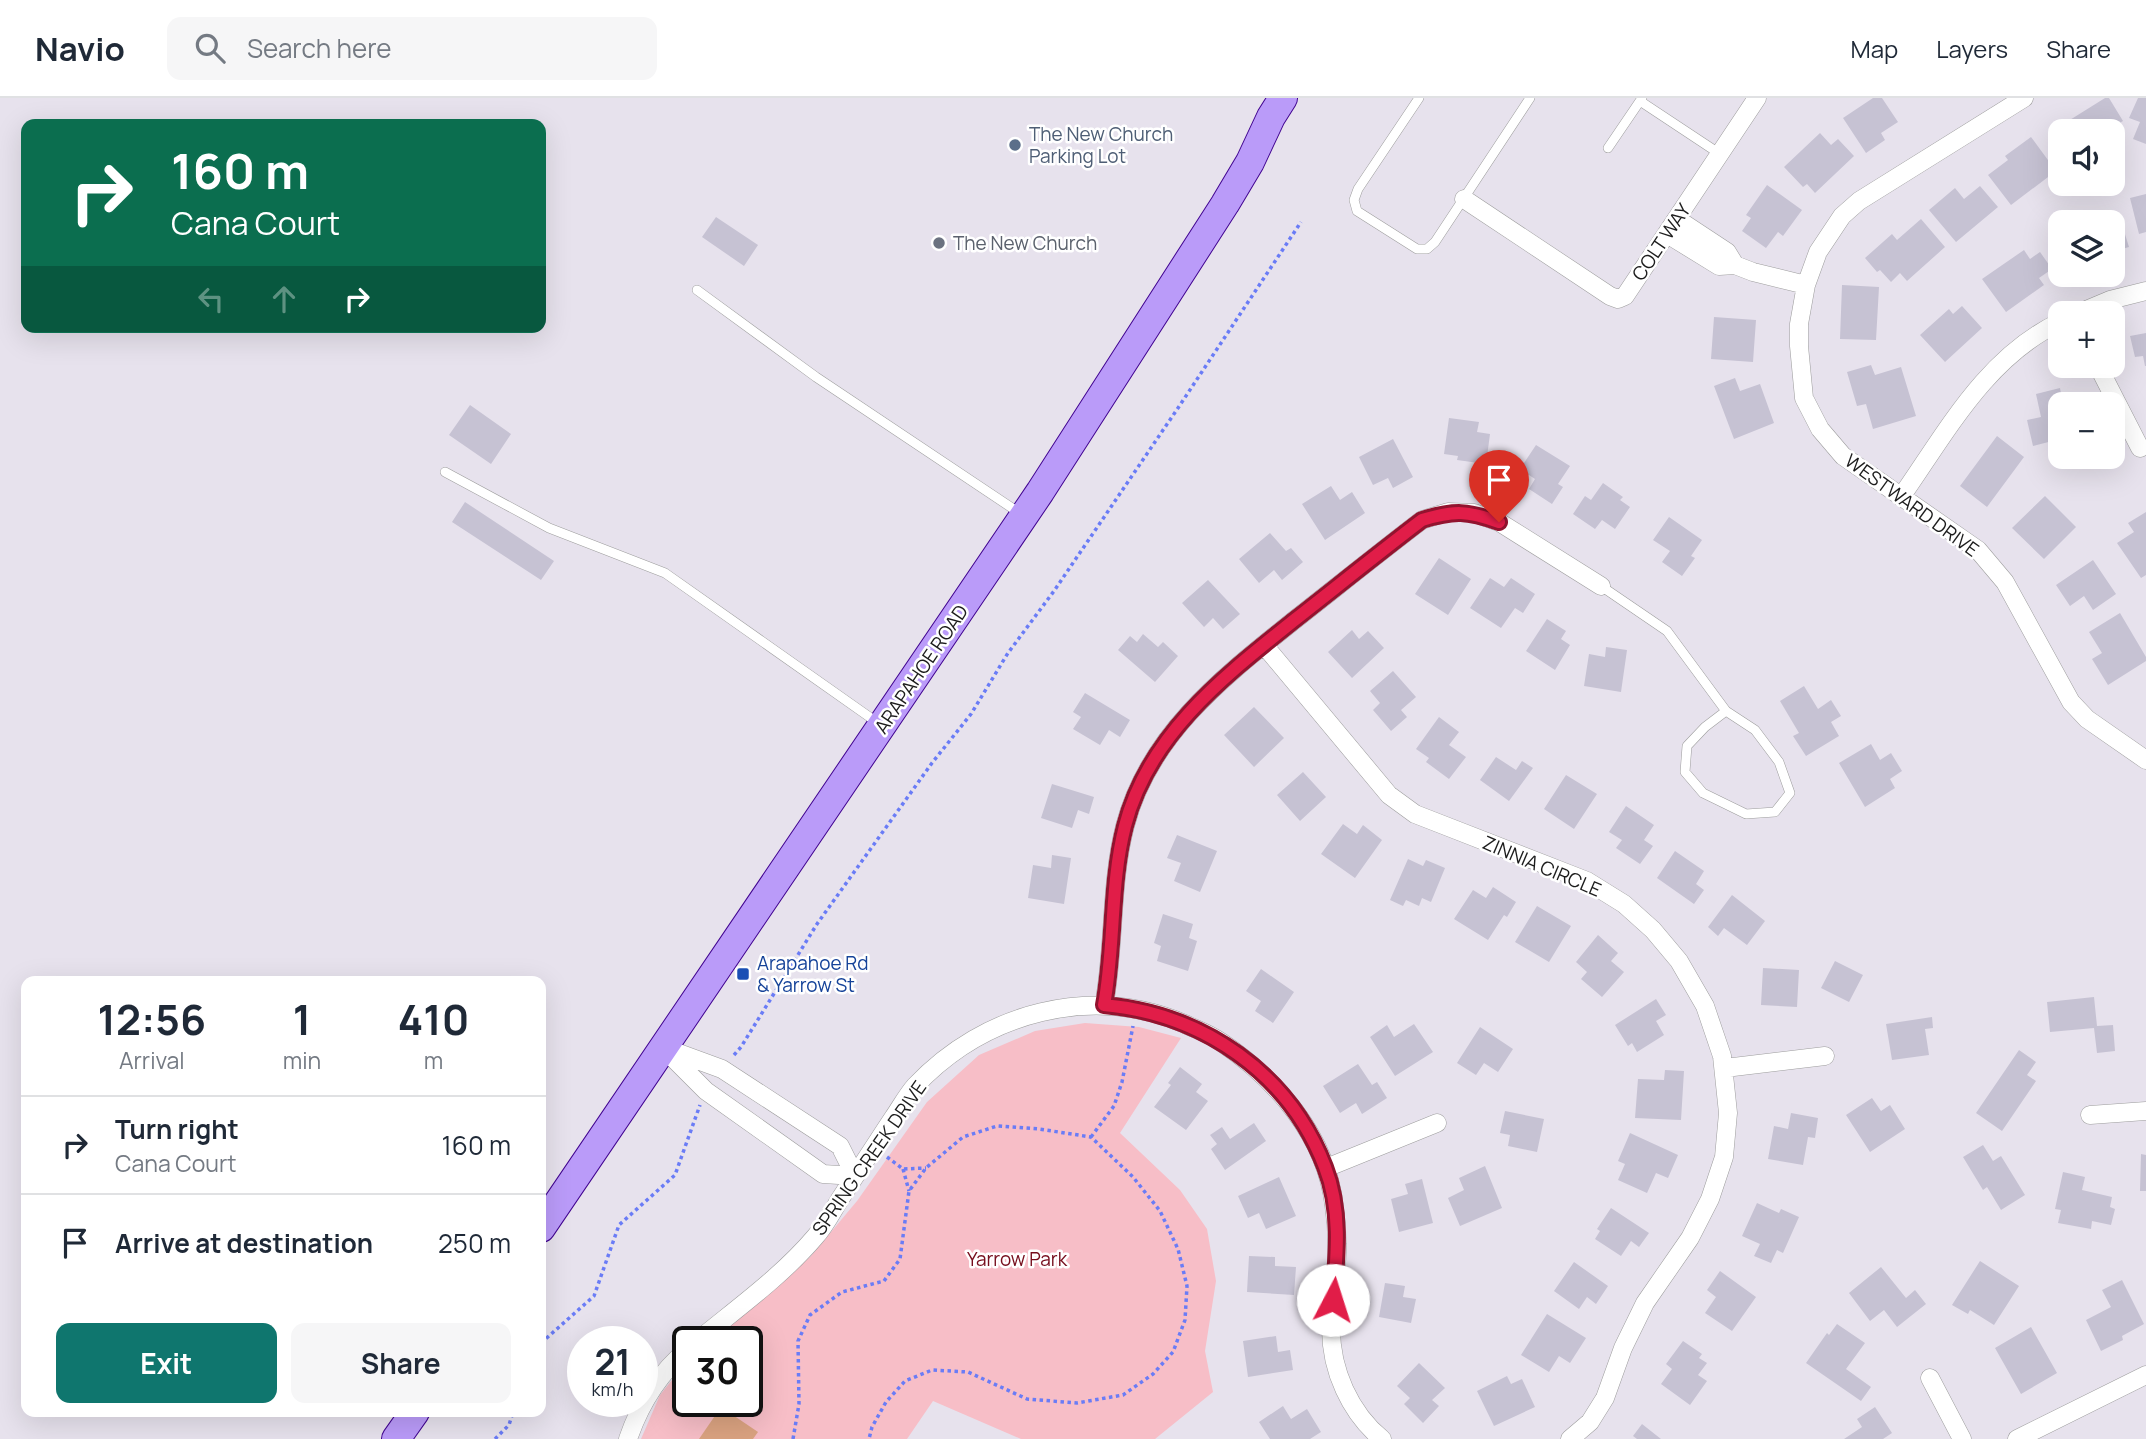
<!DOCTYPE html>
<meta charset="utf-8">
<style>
:root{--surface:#fff;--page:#f6f6f7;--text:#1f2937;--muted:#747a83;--line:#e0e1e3;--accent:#0f766e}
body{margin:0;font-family:Manrope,sans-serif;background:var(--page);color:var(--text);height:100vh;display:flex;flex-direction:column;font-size:26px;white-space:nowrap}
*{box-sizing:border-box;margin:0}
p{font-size:23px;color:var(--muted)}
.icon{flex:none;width:38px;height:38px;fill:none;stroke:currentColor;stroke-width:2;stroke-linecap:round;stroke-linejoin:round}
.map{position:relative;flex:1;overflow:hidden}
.side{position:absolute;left:21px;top:878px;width:525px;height:441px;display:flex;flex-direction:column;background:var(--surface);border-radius:14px;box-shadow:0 7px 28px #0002}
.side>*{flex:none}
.hud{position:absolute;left:21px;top:21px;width:525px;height:214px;border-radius:14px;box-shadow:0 7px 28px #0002;background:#0b6e4f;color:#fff;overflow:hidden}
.buttons{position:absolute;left:2048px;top:21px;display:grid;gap:14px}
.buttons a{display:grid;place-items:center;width:77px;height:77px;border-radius:14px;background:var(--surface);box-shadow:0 7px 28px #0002;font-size:35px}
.speed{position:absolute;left:567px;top:1228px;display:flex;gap:14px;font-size:35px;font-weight:700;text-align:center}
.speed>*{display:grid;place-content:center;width:91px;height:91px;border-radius:50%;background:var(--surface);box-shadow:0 7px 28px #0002;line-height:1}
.speed small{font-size:18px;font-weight:400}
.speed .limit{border:4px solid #111;border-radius:10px;background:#fff;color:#111}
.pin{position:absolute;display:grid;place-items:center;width:60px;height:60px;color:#fff;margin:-72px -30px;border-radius:50% 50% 50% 0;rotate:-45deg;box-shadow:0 0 7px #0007}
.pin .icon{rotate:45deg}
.me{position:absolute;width:77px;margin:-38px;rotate:5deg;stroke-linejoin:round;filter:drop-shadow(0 0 5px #0008)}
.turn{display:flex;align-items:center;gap:24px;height:147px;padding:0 35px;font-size:32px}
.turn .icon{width:91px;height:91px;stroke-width:2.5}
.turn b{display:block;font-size:49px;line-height:60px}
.lanes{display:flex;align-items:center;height:66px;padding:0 35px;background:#0003;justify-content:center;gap:35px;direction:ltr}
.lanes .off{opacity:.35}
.eta{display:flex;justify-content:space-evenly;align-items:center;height:119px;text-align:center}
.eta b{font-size:42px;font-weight:700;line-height:49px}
.cta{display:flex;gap:14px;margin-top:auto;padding:14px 35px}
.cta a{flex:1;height:80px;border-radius:14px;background:var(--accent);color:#fff;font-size:28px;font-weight:700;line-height:80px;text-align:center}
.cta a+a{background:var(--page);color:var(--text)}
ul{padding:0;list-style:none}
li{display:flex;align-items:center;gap:21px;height:98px;padding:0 35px;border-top:2px solid var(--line)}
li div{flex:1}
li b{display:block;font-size:26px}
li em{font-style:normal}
header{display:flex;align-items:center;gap:42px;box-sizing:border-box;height:98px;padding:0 35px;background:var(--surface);border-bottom:2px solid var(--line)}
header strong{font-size:33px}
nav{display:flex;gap:38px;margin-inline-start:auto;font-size:24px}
.search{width:490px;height:63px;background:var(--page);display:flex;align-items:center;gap:18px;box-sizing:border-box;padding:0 24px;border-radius:14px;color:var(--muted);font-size:26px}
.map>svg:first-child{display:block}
</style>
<header>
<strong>Navio</strong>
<div class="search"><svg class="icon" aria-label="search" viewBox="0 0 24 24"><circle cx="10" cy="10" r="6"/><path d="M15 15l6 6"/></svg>Search here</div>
<nav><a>Map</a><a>Layers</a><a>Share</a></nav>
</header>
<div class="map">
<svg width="2146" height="1341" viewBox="0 0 2146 1341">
<rect width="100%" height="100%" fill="#e7e2ed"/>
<path fill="#f7bec7" d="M1085 925 1139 929 1181 940 1120 1035 1180 1092 1207 1131 1216 1183 1205 1253 1213 1294 1155 1341H1021L933 1303 907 1341H641L660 1297 688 1262V1304H747V1244H709L810 1159 857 1103 927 1004 979 957 1035 933Z"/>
<path fill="#dba381" d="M721 1309 758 1334 753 1341H699Z"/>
<path fill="#c6c2d3" d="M1873 0H1882L1898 24 1881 35 1885 42 1866 55 1843 20Z
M2105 0H2109L2123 23 2116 27 2120 35 2112 40V33H2059L2057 30Z
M2138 0H2146V46L2133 41 2140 24 2129 20Z
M1820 35 1831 47 1838 41 1854 58 1815 95 1807 86 1803 89 1784 69Z
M2031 39 2056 73 2011 107 1988 77 2008 62 2005 58Z
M1767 87 1802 112 1783 138 1778 134 1766 150 1742 133 1751 120 1746 117Z
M1980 88 1998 109 1956 144 1929 112 1955 90 1964 101Z
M2146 96V134L2139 136 2130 100Z
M2119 117 2129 149 2112 154V124H2098Z
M716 119 758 147 744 168 702 139Z
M1921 121 1945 149 1907 183 1900 175 1891 184 1880 172 1877 174 1865 160 1892 136 1897 142Z
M2024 152 2030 161 2040 154 2052 171 2039 180 2044 187 2006 214 1982 181Z
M1842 187 1879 189 1876 242 1840 241Z
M1962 208 1982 230 1945 264 1920 237 1949 211 1953 216Z
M1714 219 1756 222 1753 264 1711 261Z
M2146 235V268H2145L2143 258 2135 259 2130 238Z
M1871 267 1875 277 1901 269 1916 318 1873 331 1866 306 1857 308 1847 274Z
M1735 280 1740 293 1760 286 1774 325 1734 341 1714 288Z
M2060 290 2063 306H2060V341L2033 348 2027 322 2041 319 2036 296Z
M470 307 511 336 491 366 449 337Z
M1449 320 1479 324 1477 334 1490 336 1486 366 1457 362 1458 358 1444 356Z
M1997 338 2024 359 1987 409 1960 388Z
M1393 341 1413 379 1393 390 1388 380 1373 387 1359 359Z
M1536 347 1570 368 1558 386 1563 389 1552 406 1529 391 1535 381 1520 371Z
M1603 385 1623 399 1620 402 1630 409 1615 431 1602 422 1595 431 1573 416 1585 398 1591 402Z
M1331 388 1340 402 1352 394 1365 415 1325 442 1302 406Z
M2045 398 2076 429 2044 461 2012 430Z
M465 404 554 463 541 482 452 424Z
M2146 414V477L2141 480 2117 445 2134 434 2128 425Z
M1669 419 1702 442 1691 458 1695 460 1682 478 1662 464 1670 453 1653 442Z
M1270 435 1286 453 1291 450 1303 464 1282 482 1274 472 1259 485 1239 461Z
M1439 460 1471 481 1448 517 1415 496Z
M2093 462 2116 496 2093 512 2084 498 2070 508 2056 487Z
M1490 480 1504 489 1511 480 1535 496 1523 515 1515 510 1501 530 1470 510Z
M1208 482 1240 516 1223 531 1213 520 1204 529 1182 505Z
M2120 515 2146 559V563L2108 587 2092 561 2102 555 2089 534Z
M1547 521 1566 533 1561 541 1570 547 1555 572 1526 553Z
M1352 532 1359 541 1368 533 1384 550 1352 580 1328 554Z
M1143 536 1158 549 1163 544 1178 558 1155 584 1118 552 1130 538 1137 544Z
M1606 549 1627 552 1621 594 1584 588 1589 556 1605 559Z
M1393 573 1416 599 1401 612 1407 619 1391 633 1373 612 1380 605 1370 593Z
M1804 588 1818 611 1831 602 1841 618 1831 624 1839 638 1806 658 1793 638 1799 635 1780 603Z
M1085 595 1130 622 1120 639 1109 632 1100 647 1073 631 1081 619 1073 614Z
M1254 609 1284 640 1254 669 1224 637Z
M1439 619 1459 634 1449 647 1466 659 1449 681 1426 664 1429 660 1416 651Z
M1871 646 1880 662 1891 655 1902 673 1890 681 1895 690 1865 709 1839 665Z
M1496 659 1516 672 1522 663 1533 670 1509 703 1480 682Z
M1303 674 1326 699 1300 723 1277 697Z
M1566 677 1597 696 1574 731 1544 711Z
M1052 686 1094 699 1089 716 1078 712 1072 730 1041 720Z
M1626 708 1654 727 1644 742 1653 748 1640 766 1616 750 1622 742 1609 734Z
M1343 726 1357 736 1363 727 1382 742 1355 780 1321 756Z
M1177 737 1217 753 1200 794 1174 783 1181 765 1167 760Z
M1675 753 1704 773 1696 786 1704 792 1694 806 1657 780Z
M1052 757 1071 760 1064 806 1028 800 1033 767 1051 770Z
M1408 761 1423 768 1426 762 1445 770 1431 804 1422 800 1419 808 1406 802 1403 808 1390 802Z
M1493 789 1516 804 1507 819 1504 817 1488 842 1454 821 1473 792 1486 800Z
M1732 797 1765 823 1747 847 1724 830 1718 838 1708 829Z
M1537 808 1571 828 1549 864 1515 844Z
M1163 816 1193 826 1189 840 1197 843 1188 873 1157 863 1161 848 1154 845Z
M1598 837 1618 855 1611 863 1624 874 1602 899 1581 881 1587 874 1576 864Z
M1835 863 1863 877 1849 904 1821 890Z
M1763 870 1799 872 1797 909 1761 907Z
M1261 871 1294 894 1273 925 1255 913 1261 903 1246 893Z
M2094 899 2097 928 2113 927 2115 953 2097 955 2094 930 2050 934 2047 904Z
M1656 901 1666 917 1656 923 1664 937 1637 954 1632 945 1628 948 1615 927Z
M1932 919 1933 930 1925 931 1929 957 1892 962 1886 926Z
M1414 926 1433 954 1395 978 1370 939 1387 927 1394 939Z
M1480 929 1513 951 1498 974 1484 965 1476 977 1457 965Z
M2019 952 2036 964 2027 977 2036 983 2002 1033 1976 1015Z
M1358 966 1372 987 1377 984 1387 1000 1362 1016 1356 1005 1340 1015 1323 988Z
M1180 969 1202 986 1196 994 1208 1003 1186 1032 1154 1009 1171 987 1168 985Z
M1665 972 1684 973 1681 1022 1635 1020 1638 981 1664 982Z
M1872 1000 1881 1013 1890 1007 1905 1031 1870 1054 1846 1017Z
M1505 1013 1544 1021 1537 1054 1508 1048 1510 1037 1500 1035Z
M1791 1015 1818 1020 1815 1040 1808 1039 1803 1067 1768 1061 1774 1028 1788 1031Z
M1254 1025 1266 1043 1225 1072 1211 1051 1217 1046 1210 1037 1222 1029 1230 1041Z
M1630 1035 1678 1057 1668 1080 1656 1075 1647 1095 1618 1082 1625 1066 1618 1063Z
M1983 1047 1993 1063 2001 1058 2025 1097 2001 1112 1987 1089 1983 1092 1963 1059Z
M2141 1056 2146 1057V1093H2140Z
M1485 1068 1502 1110 1460 1128 1448 1100 1464 1092 1459 1080Z
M2063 1074 2085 1079 2082 1092 2112 1099 2110 1109 2115 1111 2111 1127 2092 1123 2091 1131 2058 1125 2061 1112 2055 1111Z
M1279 1079 1296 1118 1266 1131 1259 1115 1248 1120 1238 1098Z
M1422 1081 1433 1125 1399 1134 1391 1101 1408 1096 1405 1086Z
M1757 1105 1779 1115 1781 1111 1799 1119 1783 1155 1777 1152 1771 1165 1754 1158 1760 1146 1742 1138Z
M1611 1110 1649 1135 1639 1149 1631 1143 1621 1158 1595 1141 1600 1133 1597 1131Z
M1249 1158 1275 1159V1168L1296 1169 1294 1197 1247 1194Z
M1980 1163 2019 1188 1994 1227 1970 1212 1968 1216 1952 1207Z
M1574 1164 1608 1188 1596 1206 1587 1199 1579 1211 1554 1193Z
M1881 1169 1906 1200 1915 1192 1926 1206 1897 1229 1884 1212 1870 1223 1849 1195Z
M1720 1173 1756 1199 1732 1233 1705 1215 1716 1199 1707 1192Z
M2122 1182 2144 1226 2122 1238 2123 1242 2101 1253 2086 1222 2111 1209 2102 1192Z
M1385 1185 1405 1188 1403 1199 1416 1201 1411 1225 1379 1219Z
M1547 1216 1586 1240 1570 1265 1559 1258 1549 1274 1521 1257Z
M1837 1226 1865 1245 1846 1271 1871 1289 1861 1303 1806 1265 1827 1235 1829 1237Z
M2031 1229 2057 1275 2021 1296 1995 1250Z
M1276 1238 1278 1254 1290 1252 1293 1272 1248 1279 1243 1243Z
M1683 1243 1702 1256 1699 1260 1707 1265 1698 1277 1707 1283 1690 1307 1661 1286 1672 1271 1666 1266Z
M1419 1265 1445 1290 1432 1302 1439 1308 1423 1325 1404 1306 1410 1300 1397 1288Z
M1507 1278 1511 1286 1522 1281 1535 1309 1494 1328 1477 1293Z
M1283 1308 1291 1321 1307 1311 1321 1334 1310 1341H1270L1259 1324Z
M1875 1309 1892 1335 1883 1341H1844L1862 1329 1857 1321Z
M1642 1326 1661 1341H1637L1633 1338Z"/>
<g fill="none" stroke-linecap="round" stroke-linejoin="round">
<g stroke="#9d9d9d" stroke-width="10">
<path id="lane" d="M1419 0 1358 91 1354 102 1357 113 1417 151H1427L1435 144 1530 0
M1640 3 1720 56
M1608 50 1642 0
M697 192 816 279 1021 416
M445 374 549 430 665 475 878 625
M1601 488 1667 533 1726 613 1755 632 1779 664 1790 695 1775 714 1746 716 1703 695 1685 674 1687 648 1705 629 1726 613"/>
</g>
<g stroke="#9d9d9d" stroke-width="19">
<path id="street" d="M2024 0 1859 103 1842 118 1818 154 1806 187 1799 226V248L1804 300 1820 331 1843 358 1978 452 2005 484 2071 604 2087 621 2146 662
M1464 101 1610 198 1618 201 1625 198 1757 0
M1677 121 1727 154 1735 167
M1667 136 1719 168 1735 167 1753 174 1806 187
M2079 215 2110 202 2146 193
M2098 268 2140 350
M1901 399C1946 335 1986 259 2060 224
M1264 547 1389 697 1415 716 1587 783 1624 806 1653 832 1679 863 1705 908 1722 958 1728 1015 1724 1059 1710 1101 1690 1140 1645 1205 1623 1250 1605 1300 1590 1324 1570 1341
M1104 907C1115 848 1110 786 1125 728 1149 635 1226 577 1297 520 1339 487 1380 454 1422 422L1448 414 1474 415 1499 424 1601 488
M662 949 722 971 840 1048 855 1078 823 1076 706 993Z
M1725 970 1825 958
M2090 1017 2146 1013
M1326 1070 1437 1025
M696 1244C736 1211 781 1179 815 1139 825 1128 832 1114 840 1101 858 1074 875 1047 893 1020 900 1010 907 997 915 988 985 914 1091 886 1185 926 1198 932 1210 936 1221 944 1276 981 1326 1038 1334 1107 1336 1120 1337 1133 1337 1146 1338 1175 1330 1203 1331 1231 1331 1272 1350 1315 1382 1341
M1930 1280 1962 1341
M628 1341C640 1306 659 1275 688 1251
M2017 1341 2146 1277"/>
</g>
<g stroke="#410490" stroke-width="30">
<path id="primary" d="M541 1130 1040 394 1225 106 1250 64 1271 19 1283 0
M396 1341 415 1314"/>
</g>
<path stroke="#6a7cf6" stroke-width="3.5" stroke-dasharray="3.5 3.5" stroke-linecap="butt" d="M734 957 741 949 817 826 932 665 971 616 1008 555 1054 493 1178 310 1301 124
M1091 1039 1114 1008 1122 984 1133 928
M887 1059 903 1071 926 1070
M903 1071 909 1093
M541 1245 594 1198 619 1127 675 1077 700 1007
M495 1341 509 1327 513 1314
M793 1341 799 1306 798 1243 810 1217 842 1194 884 1183 900 1161 909 1093 926 1070 963 1039 997 1028 1039 1031 1091 1039 1133 1079 1160 1113 1178 1151 1187 1188 1185 1222 1173 1254 1153 1276 1123 1297 1077 1305 1027 1301 968 1274 932 1272 905 1283 886 1304 872 1329 869 1341"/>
<use href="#lane" stroke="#fff" stroke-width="9"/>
<use href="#street" stroke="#fff" stroke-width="18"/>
<use href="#primary" stroke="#ba9bf9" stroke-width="28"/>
</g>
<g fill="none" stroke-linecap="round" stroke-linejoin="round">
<g stroke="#92132f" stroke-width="18">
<path id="route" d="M1333 1202C1337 1159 1342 1112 1325 1069 1289 975 1203 916 1104 907 1115 848 1110 786 1125 728 1149 635 1226 577 1297 520 1339 487 1380 454 1422 422 1455 412 1467 413 1499 424"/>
</g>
<use href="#route" stroke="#e11d48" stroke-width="12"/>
</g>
<circle fill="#5c6f8a" stroke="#fff" stroke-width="2.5" cx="1015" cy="47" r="7"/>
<circle fill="#6b7280" stroke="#fff" stroke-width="2.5" cx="939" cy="145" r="7"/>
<rect fill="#1a4fb4" stroke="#fff" stroke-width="2.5" x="736" y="869" width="14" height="14" rx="3.5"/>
<g text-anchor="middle" stroke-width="5" stroke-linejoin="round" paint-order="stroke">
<g font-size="19" fill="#4e5e75" stroke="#fff" text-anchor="start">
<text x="1029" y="43">The New Church<tspan x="1029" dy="22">Parking Lot</tspan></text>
</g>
<g font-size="19" fill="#1c1c1c" stroke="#fff">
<text transform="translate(1661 144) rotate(-56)" y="7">COLT WAY</text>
<text transform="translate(1912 407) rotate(36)" y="7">WESTWARD DRIVE</text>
<text transform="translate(921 571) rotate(-56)" y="7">ARAPAHOE ROAD</text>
<text transform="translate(1542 768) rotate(23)" y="7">ZINNIA CIRCLE</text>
<text transform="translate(869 1060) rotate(-55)" y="7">SPRING CREEK DRIVE</text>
</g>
<g font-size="19" fill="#5b616d" stroke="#fff" text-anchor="start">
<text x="953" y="152">The New Church</text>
</g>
<g font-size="19" fill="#164399" stroke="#fff" text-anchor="start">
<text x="757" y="872">Arapahoe Rd<tspan x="757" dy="22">&amp; Yarrow St</tspan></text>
</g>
<g font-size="19" fill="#760e1d" stroke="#fff">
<text x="1017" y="1168">Yarrow Park</text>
</g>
</g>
</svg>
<div class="buttons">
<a><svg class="icon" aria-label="sound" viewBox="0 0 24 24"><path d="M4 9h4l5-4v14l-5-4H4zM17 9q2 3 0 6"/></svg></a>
<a><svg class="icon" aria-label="layers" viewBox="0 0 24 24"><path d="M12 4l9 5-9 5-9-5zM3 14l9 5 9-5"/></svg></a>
<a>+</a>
<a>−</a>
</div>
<div class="speed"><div>21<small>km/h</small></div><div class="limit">30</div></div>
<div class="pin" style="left:1499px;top:424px;background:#d93025"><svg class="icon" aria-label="arrive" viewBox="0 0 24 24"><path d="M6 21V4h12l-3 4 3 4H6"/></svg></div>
<svg class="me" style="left:1333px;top:1202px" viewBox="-20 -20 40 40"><circle r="19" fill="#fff"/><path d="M0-13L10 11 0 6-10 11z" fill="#e11d48"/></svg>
<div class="hud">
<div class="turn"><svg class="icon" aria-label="right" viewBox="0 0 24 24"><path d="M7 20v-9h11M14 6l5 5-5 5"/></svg><div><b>160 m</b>Cana Court</div></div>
<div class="lanes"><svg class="icon off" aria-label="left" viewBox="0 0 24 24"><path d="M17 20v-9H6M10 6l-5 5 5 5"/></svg><svg class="icon off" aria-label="ahead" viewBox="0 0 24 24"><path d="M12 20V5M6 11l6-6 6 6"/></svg><svg class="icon" aria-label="right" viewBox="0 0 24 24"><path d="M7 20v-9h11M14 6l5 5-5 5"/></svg></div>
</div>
<section class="side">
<div class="eta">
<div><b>12:56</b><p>Arrival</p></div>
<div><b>1</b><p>min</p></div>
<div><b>410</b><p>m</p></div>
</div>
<ul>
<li><svg class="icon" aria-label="right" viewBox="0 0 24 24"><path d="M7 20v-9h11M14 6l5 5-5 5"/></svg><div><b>Turn right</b><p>Cana Court</p></div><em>160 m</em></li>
<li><svg class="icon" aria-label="arrive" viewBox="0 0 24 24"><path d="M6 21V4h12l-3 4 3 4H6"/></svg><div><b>Arrive at destination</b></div><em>250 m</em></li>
</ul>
<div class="cta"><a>Exit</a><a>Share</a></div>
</section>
</div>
